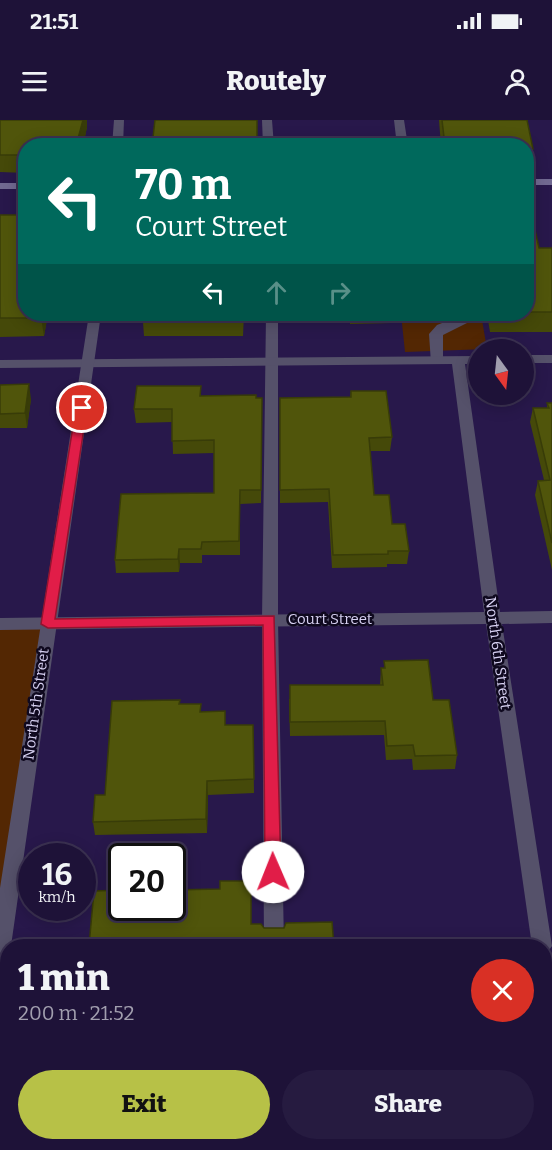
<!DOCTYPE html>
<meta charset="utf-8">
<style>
:root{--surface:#1e1238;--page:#261b40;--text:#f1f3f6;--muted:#a19eae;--line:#3c3253;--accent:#b7c147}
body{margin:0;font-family:Bitter,serif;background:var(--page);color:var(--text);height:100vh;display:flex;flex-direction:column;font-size:22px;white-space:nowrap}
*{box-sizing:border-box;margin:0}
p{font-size:20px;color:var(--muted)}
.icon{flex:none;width:33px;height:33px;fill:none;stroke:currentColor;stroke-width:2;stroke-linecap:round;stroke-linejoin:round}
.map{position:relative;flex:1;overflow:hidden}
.side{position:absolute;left:0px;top:819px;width:552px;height:212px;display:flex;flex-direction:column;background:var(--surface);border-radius:24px 24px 0 0;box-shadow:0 3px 15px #0003,0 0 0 2px var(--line)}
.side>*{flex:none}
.top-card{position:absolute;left:18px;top:18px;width:516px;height:183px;border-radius:24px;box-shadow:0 3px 15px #0003,0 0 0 2px var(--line);background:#00695c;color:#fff;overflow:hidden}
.needle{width:39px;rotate:165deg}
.controls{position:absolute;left:468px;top:219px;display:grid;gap:12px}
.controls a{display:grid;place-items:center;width:66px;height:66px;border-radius:50%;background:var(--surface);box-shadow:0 3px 15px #0003,0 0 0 2px var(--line);font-size:30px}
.speed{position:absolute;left:18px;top:723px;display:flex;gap:12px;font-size:30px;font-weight:700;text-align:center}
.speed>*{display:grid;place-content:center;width:78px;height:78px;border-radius:50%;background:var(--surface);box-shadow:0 3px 15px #0003,0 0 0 2px var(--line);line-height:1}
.speed small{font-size:15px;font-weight:400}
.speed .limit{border:3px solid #111;border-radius:9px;background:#fff;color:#111}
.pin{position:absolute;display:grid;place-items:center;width:51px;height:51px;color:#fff;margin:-26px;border:3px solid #fff;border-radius:50%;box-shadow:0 2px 6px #0007}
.me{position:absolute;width:66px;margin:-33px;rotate:359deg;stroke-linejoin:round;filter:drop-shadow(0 0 4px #0008)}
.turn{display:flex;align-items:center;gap:21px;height:126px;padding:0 18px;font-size:27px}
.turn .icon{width:78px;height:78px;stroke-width:2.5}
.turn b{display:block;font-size:42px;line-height:51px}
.lanes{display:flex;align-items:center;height:57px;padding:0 18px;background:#0003;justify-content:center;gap:30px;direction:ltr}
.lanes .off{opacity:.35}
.round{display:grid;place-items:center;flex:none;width:63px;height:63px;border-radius:32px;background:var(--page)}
.head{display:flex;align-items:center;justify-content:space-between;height:102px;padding:0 18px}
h1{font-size:36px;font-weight:800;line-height:45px}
.cta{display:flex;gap:12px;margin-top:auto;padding:12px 18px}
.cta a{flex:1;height:69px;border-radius:36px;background:var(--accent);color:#111;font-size:24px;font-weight:800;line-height:69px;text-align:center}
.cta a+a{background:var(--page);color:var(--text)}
.status{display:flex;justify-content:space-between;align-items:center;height:42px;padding:0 30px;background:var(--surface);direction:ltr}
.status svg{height:16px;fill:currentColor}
header{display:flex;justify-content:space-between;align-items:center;height:78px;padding:0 18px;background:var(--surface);font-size:27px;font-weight:800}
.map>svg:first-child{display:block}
</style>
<div class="status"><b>21:51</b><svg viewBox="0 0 49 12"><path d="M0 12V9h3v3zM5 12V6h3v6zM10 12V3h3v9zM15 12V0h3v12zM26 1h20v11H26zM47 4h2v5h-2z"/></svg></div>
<header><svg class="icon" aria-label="menu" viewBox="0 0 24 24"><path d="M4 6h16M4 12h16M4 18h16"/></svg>Routely<svg class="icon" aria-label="person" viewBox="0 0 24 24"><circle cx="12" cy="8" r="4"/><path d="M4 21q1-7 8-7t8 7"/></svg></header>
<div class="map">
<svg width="552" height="1030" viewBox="0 0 552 1030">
<rect width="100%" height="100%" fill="#28184b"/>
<path fill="#532703" d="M401 194H481L487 229 405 232Z
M0 504H48L0 833Z"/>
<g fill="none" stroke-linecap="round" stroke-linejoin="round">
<path fill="#55516a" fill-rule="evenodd" d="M262 0H272L274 26H263Z
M266 194H278V500L284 826H264L262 500Z
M465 194H477V198L443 215V240L441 243H431L429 214 437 205Z"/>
<path fill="#55516a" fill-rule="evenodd" d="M524 235H552V243H524Z
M478 236V244H465L500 492 552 491V503L502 504 552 826 547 833 552 837V899L544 896V826H532L486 504 0 510V498L484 492 452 244 0 248V240Z"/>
<path fill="#55516a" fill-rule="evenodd" d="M114 0H124L123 26H112Z
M394 0H404L408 26H397Z
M89 194H101L11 826H8L7 839 0 842V768Z
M552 984V1006L544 1007V985Z
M0 994H8V1016H0Z"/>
<path fill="#716991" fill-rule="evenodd" d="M526 59H552V65H526Z
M0 63H26V69H0Z"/>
</g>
<path fill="#454909" d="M0 0 87 7 83 26H26V53L0 52Z
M439 0H527L533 29 530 47H526V26H441Z
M0 95 26 194H48L44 216 0 217Z
M526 110 539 128H552V212H490L487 194H526Z
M244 194 243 216H144L143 202Z
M333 194H392V203L350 204V201H334Z
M0 265 31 279 27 308H0Z
M201 266V276L262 278 261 383 240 384V435H202V443H180L179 452 116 453 115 440 214 373V333L173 334 172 302 136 303 134 289Z
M351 271 392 317 390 331H370L374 375 409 431 407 444H387V447L332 448 328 382 280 383V278L350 277Z
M547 283H552V450L535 375 538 361 544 360 530 302 533 288H547Z
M384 541 433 580 457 635 455 649 413 650 412 639 386 640 384 615 290 616 289 579 380 565 381 548H384Z
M180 580V584H201V592L225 591V605H253L254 673 208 675 207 713 95 715 93 702 105 675Z"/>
<path fill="#383c08" d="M82 0H87V7L83 26H76Z
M42 194H48L44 216 41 198Z
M29 264 31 279 27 308 25 293Z
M179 429 180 443 179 452 178 439Z
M207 661 208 675 207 713 206 699Z"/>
<path fill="#50550b" stroke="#383c08" stroke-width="1.5" d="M0 0H83L76 26H26V35H0Z
M155 0H257V26H152Z
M442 0H527L533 29H526V26H445Z
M0 95H26V194H42L41 198H0Z
M526 110H535L539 128H552V192H526Z
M144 194H243V202H143Z
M29 264 25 293 0 294V265Z
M137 266H201L200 276 256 275V278H262L261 370H240L239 421 202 422 201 429H179L178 439 115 440 121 374 214 373V320L172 321V289H134Z
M351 271H386L392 317 369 318 374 375H389L392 404H405L409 431H388V434L333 435 329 369 280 370V278L351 277Z
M547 283H552V423L538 361 550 360 533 288H549Z
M428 540 433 580H449L457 635 415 636 413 625 387 626 385 601 290 602V565H383L381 548H385L384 541Z
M180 580 179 584H201L200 592 225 591V605H253L254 659 207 661 206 699 93 702 95 675H105L112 581Z
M220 761H251V804H261L264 808H284L286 803 332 802 334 826H89L94 771 122 770V788H172V770L220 769Z"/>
<path fill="#e11d48" stroke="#92132f" stroke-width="1.5" d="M82 284 87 288 55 499 274 496 281 752 278 757H267L265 752 263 505 48 508 41 504 76 288Z"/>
<g text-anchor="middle" stroke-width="5" stroke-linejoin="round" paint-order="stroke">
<g font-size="15" fill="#d7d1f2" stroke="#0f091f">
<text x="330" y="504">Court Street</text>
<text transform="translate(498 533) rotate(82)" y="5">North 6th Street</text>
<text transform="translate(36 584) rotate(-82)" y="5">North 5th Street</text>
</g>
</g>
</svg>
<div class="controls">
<a><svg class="needle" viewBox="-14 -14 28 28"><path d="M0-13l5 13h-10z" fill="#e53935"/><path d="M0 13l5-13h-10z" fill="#a19eae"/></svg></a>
</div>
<div class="speed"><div>16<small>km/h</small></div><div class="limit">20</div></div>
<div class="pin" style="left:82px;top:288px;background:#d93025"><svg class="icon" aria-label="arrive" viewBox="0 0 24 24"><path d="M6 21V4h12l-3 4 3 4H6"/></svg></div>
<svg class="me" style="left:273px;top:752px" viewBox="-20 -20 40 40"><circle r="19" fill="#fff"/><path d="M0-13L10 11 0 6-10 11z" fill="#e11d48"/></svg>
<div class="top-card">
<div class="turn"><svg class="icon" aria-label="left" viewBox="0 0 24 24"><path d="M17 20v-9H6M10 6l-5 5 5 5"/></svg><div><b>70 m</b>Court Street</div></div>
<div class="lanes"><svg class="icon" aria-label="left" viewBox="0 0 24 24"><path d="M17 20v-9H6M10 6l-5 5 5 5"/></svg><svg class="icon off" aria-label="ahead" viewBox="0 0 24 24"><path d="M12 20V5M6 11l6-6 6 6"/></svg><svg class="icon off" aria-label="right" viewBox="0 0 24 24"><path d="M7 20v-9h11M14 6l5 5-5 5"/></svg></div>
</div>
<section class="side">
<div class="head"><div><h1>1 min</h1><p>200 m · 21:52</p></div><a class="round" style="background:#d93025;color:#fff"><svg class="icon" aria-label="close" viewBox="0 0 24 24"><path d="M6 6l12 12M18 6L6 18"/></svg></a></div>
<div class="cta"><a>Exit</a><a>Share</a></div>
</section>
</div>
